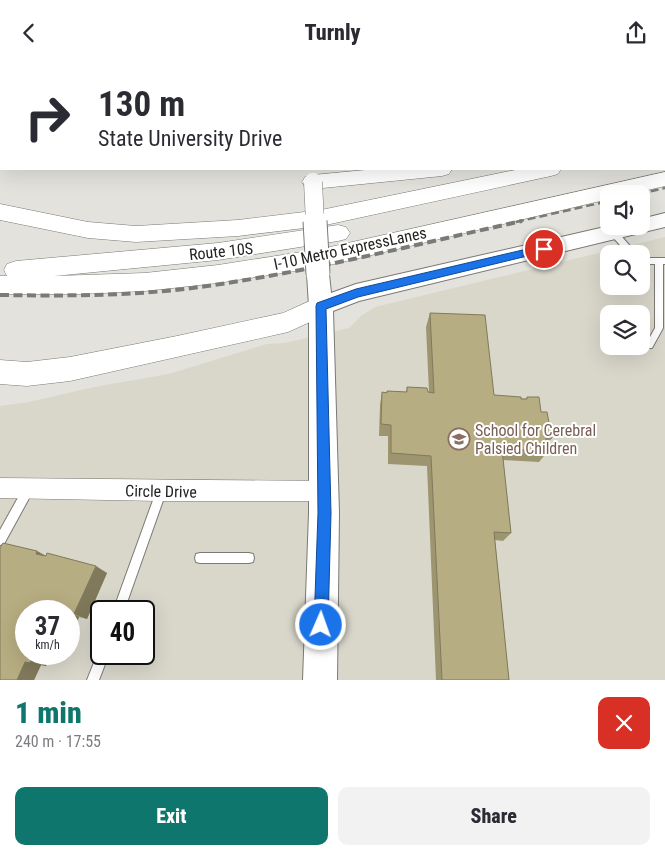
<!DOCTYPE html>
<meta charset="utf-8">
<style>
:root{--surface:#fff;--page:#f2f2f3;--text:#2b2b33;--muted:#7c7c81;--accent:#0f766e}
body{margin:0;font-family:"Roboto Condensed",sans-serif;background:var(--page);color:var(--text);height:100vh;display:flex;flex-direction:column;font-size:19px;white-space:nowrap}
*{box-sizing:border-box;margin:0}
p{font-size:16px;color:var(--muted)}
.icon{flex:none;width:28px;height:28px;fill:none;stroke:currentColor;stroke-width:2;stroke-linecap:round;stroke-linejoin:round}
.map{position:relative;height:615px;overflow:hidden}
.sheet{display:flex;flex-direction:column;background:var(--surface);flex:1}
.sheet>*{flex:none}
.guide{position:absolute;left:0px;top:0px;width:665px;height:105px;box-shadow:0 5px 20px #0002;background:#fff;color:var(--text);overflow:hidden}
.fabs{position:absolute;left:600px;top:120px;display:grid;gap:10px}
.fabs a{display:grid;place-items:center;width:50px;height:50px;border-radius:10px;background:var(--surface);box-shadow:0 5px 20px #0002;font-size:25px}
.speed{position:absolute;left:15px;top:535px;display:flex;gap:10px;font-size:25px;font-weight:700;text-align:center}
.speed>*{display:grid;place-content:center;width:65px;height:65px;border-radius:50%;background:var(--surface);box-shadow:0 5px 20px #0002;line-height:1}
.speed small{font-size:12px;font-weight:400}
.speed .limit{border:2px solid #111;border-radius:8px;background:#fff;color:#111}
.pin{position:absolute;display:grid;place-items:center;width:42px;height:42px;color:#fff;margin:-21px;border:2px solid #fff;border-radius:50%;box-shadow:0 1px 5px #0007}
.me{position:absolute;width:55px;margin:-28px;rotate:2deg;stroke-linejoin:round;filter:drop-shadow(0 0 4px #0008)}
.turn{display:flex;align-items:center;gap:18px;height:105px;padding:0 15px;font-size:22px}
.turn .icon{width:65px;height:65px;stroke-width:2.5}
.turn b{display:block;font-size:35px;line-height:42px}
.round{display:grid;place-items:center;flex:none;width:52px;height:52px;border-radius:10px;background:var(--page)}
.summary{display:flex;align-items:center;justify-content:space-between;height:85px;padding:0 15px}
h1{font-size:30px;font-weight:800;line-height:38px;color:var(--accent)}
.cta{display:flex;gap:10px;margin-top:auto;padding:10px 15px}
.cta a{flex:1;height:58px;border-radius:10px;background:var(--accent);color:#fff;font-size:20px;font-weight:800;line-height:58px;text-align:center}
.cta a+a{background:var(--page);color:var(--text)}
header{display:flex;justify-content:space-between;align-items:center;height:65px;padding:0 15px;background:var(--surface);font-size:22px;font-weight:800}
.map>svg:first-child{display:block}
</style>
<header><svg class="icon" aria-label="back" viewBox="0 0 24 24"><path d="M15 5l-7 7 7 7"/></svg>Turnly<svg class="icon" aria-label="share" viewBox="0 0 24 24"><path d="M12 15V3M7 8l5-5 5 5M5 13v7h14v-7"/></svg></header>
<div class="map">
<svg width="665" height="615" viewBox="0 0 665 615">
<rect width="100%" height="100%" fill="#e3e2dc"/>
<path fill="#d9d7ca" fill-rule="evenodd" d="M665 172V615H0V341L29 337 94 322 169 309 267 279 285 278 349 263 361 251 375 242ZM609 189H641V221H609ZM609 249H641V281H609ZM26 546H69V589H26ZM101 546H144V589H101Z"/>
<g fill="none" stroke-linecap="round" stroke-linejoin="round">
<g stroke="#7a7974" stroke-width="2">
<path id="lane" d="M613 164 616 165 637 189H628L610 169V165Z
M641 193H665V199H663V263L652 283H646L645 281 655 263V199H641Z
M29 418 33 420 34 423 33 426 4 479 0 480V465L25 420Z
M161 422 165 424 166 427 124 546H113L156 427 157 424Z
M200 488H249L253 489 254 493 253 497 249 498H200L196 497 195 493 196 489Z
M101 584V589H109L99 615H87L99 585Z"/>
</g>
<g stroke="#7a7974" stroke-width="1">
<path id="street" d="M0 413 323 416 330 419 333 426 330 433 323 436H161L0 433Z"/>
</g>
<g stroke="#7a7974" stroke-width="2">
<path id="secondary" d="M665 148V162L359 236 333 246 339 448 337 615H303L309 448V241L307 209 310 203 318 201 326 203 329 209 331 228 356 219 609 161H641V154Z"/>
</g>
<g stroke="#7a7974" stroke-width="1">
<path id="primary" d="M80 0H102L103 1H81Z"/>
</g>
<g stroke="#7a7974" stroke-width="1">
<path id="highway" d="M0 6H1V16H0Z
M664 16H665V28L664 27Z
M664 40H665V52H664Z
M0 41H1V53H0Z
M0 67H1V79H0Z
M664 74H665V86H664Z
M376 104H452L449 109 442 111 313 124 305 122 302 117 305 112 313 110Z
M520 104H561L558 109 551 111 321 161 238 171 136 177 88 173 0 155V139L88 157 136 161 238 155 321 145Z
M665 107V121L631 129H609V134L321 202 218 218 145 226 82 229H0V211H7L4 205 7 199 16 196 218 178 338 160 346 162 350 168 346 174 338 176 218 195 54 211 145 208 218 200 321 184Z
M321 231 330 234 334 241 330 248 288 267 70 316 27 321 0 319V295L27 297 70 292 177 271 283 248Z"/>
</g>
<use href="#lane" fill="#fff" fill-rule="evenodd"/>
<use href="#street" fill="#fff" fill-rule="evenodd"/>
<use href="#secondary" fill="#fff" fill-rule="evenodd"/>
<use href="#primary" fill="#fff" fill-rule="evenodd"/>
<use href="#highway" fill="#fff" fill-rule="evenodd"/>
<path stroke="#7a7a76" stroke-width="2.5" stroke-dasharray="8 4" stroke-linecap="butt" d="M639 129 665 123
M516 157 609 136"/>
<path stroke="#7a7a76" stroke-width="4" stroke-dasharray="9 4.5" stroke-linecap="butt" d="M0 230C69 231 139 231 207 221 313 206 417 179 522 156"/>
<g stroke="#7a7974" stroke-width="19" stroke-linecap="butt">
<path id="secondary-bridge-far1" d="M313 117 315 157"/>
</g>
<g stroke="#7a7974" stroke-width="25" stroke-linecap="butt">
<path id="secondary-bridge" d="M315 156 318 209"/>
</g>
<use href="#secondary-bridge-far1" stroke="#fff" stroke-width="18"/>
<use href="#secondary-bridge" stroke="#fff" stroke-width="23"/>
</g>
<path fill="#9d9570" d="M430 248 494 330 526 334 527 332 541 347 552 373 547 379 548 386 539 397 503 395 511 468 503 476 495 475 509 615H436L427 401 388 399V371H379L380 340 382 327 387 328V326L406 327 407 322 429 327 426 262Z
M37 486 46 491 107 508 87 554 79 552 69 576V546L26 589H51L46 601 41 600 34 615H0Z"/>
<path fill="#80795b" d="M37 486 51 494 36 489Z
M96 501 107 508 87 554 74 549Z
M69 548 79 552 69 576Z
M34 589H51L46 601 41 600 34 615H17L25 597Z"/>
<path fill="#b7ad82" stroke="#80795b" d="M430 248 485 250 494 330 521 332V334H527V332H539L541 347H547L552 373H546L548 386 502 384 511 468 494 467 509 615H442L431 391 391 388V360L381 359 382 327 387 328V326L407 327V322L427 323 428 327 434 328Z
M3 478 37 486 36 489 46 491 47 488 96 501 74 549 69 548V546H26V589H34L30 598 25 597 17 615H0V483Z"/>
<path fill="#1a73e8" stroke="#114b97" d="M544 180 548 181V186L358 232 326 244 331 448 328 560 326 565 321 567 316 565 314 560 318 448 316 241 317 238 356 224Z"/>
<defs>
<g id="school-ring" transform="scale(1.125)"><circle r="9.5" fill="#fff" stroke="#8d6e63" stroke-width="1.5"/><path d="M0-5L7-2L0 1L-7-2ZM-4 1L0 2.5L4 1V4Q0 6-4 4Z" fill="#8d6e63"/></g>
</defs>
<g fill-rule="evenodd">
<use href="#school-ring" x="459" y="374"/>
</g>
<g text-anchor="middle" stroke-width="4" stroke-linejoin="round" paint-order="stroke">
<g font-size="16" fill="#232321" stroke="#fff">
<text transform="translate(350 183) rotate(-12)" y="6">I-10 Metro ExpressLanes</text>
<text transform="translate(221 186) rotate(-6)" y="6">Route 10S</text>
<text transform="translate(161 426) rotate(1)" y="6">Circle Drive</text>
</g>
<g font-size="16" fill="#785e54" stroke="#fff" text-anchor="start">
<text x="475" y="371">School for Cerebral<tspan x="475" dy="18">Palsied Children</tspan></text>
</g>
</g>
</svg>
<div class="fabs">
<a><svg class="icon" aria-label="sound" viewBox="0 0 24 24"><path d="M4 9h4l5-4v14l-5-4H4zM17 9q2 3 0 6"/></svg></a>
<a><svg class="icon" aria-label="search" viewBox="0 0 24 24"><circle cx="10" cy="10" r="6"/><path d="M15 15l6 6"/></svg></a>
<a><svg class="icon" aria-label="layers" viewBox="0 0 24 24"><path d="M12 4l9 5-9 5-9-5zM3 14l9 5 9-5"/></svg></a>
</div>
<div class="speed"><div>37<small>km/h</small></div><div class="limit">40</div></div>
<div class="pin" style="left:544px;top:184px;background:#d93025"><svg class="icon" aria-label="arrive" viewBox="0 0 24 24"><path d="M6 21V4h12l-3 4 3 4H6"/></svg></div>
<svg class="me" style="left:321px;top:560px" viewBox="-20 -20 40 40"><circle r="17" fill="#1a73e8" stroke="#fff" stroke-width="3"/><path d="M0-11L8 9 0 5-8 9z" fill="#fff"/></svg>
<div class="guide">
<div class="turn"><svg class="icon" aria-label="right" viewBox="0 0 24 24"><path d="M7 20v-9h11M14 6l5 5-5 5"/></svg><div><b>130 m</b>State University Drive</div></div>
</div>
</div>
<section class="sheet">
<div class="summary"><div><h1>1 min</h1><p>240 m · 17:55</p></div><a class="round" style="background:#d93025;color:#fff"><svg class="icon" aria-label="close" viewBox="0 0 24 24"><path d="M6 6l12 12M18 6L6 18"/></svg></a></div>
<div class="cta"><a>Exit</a><a>Share</a></div>
</section>
